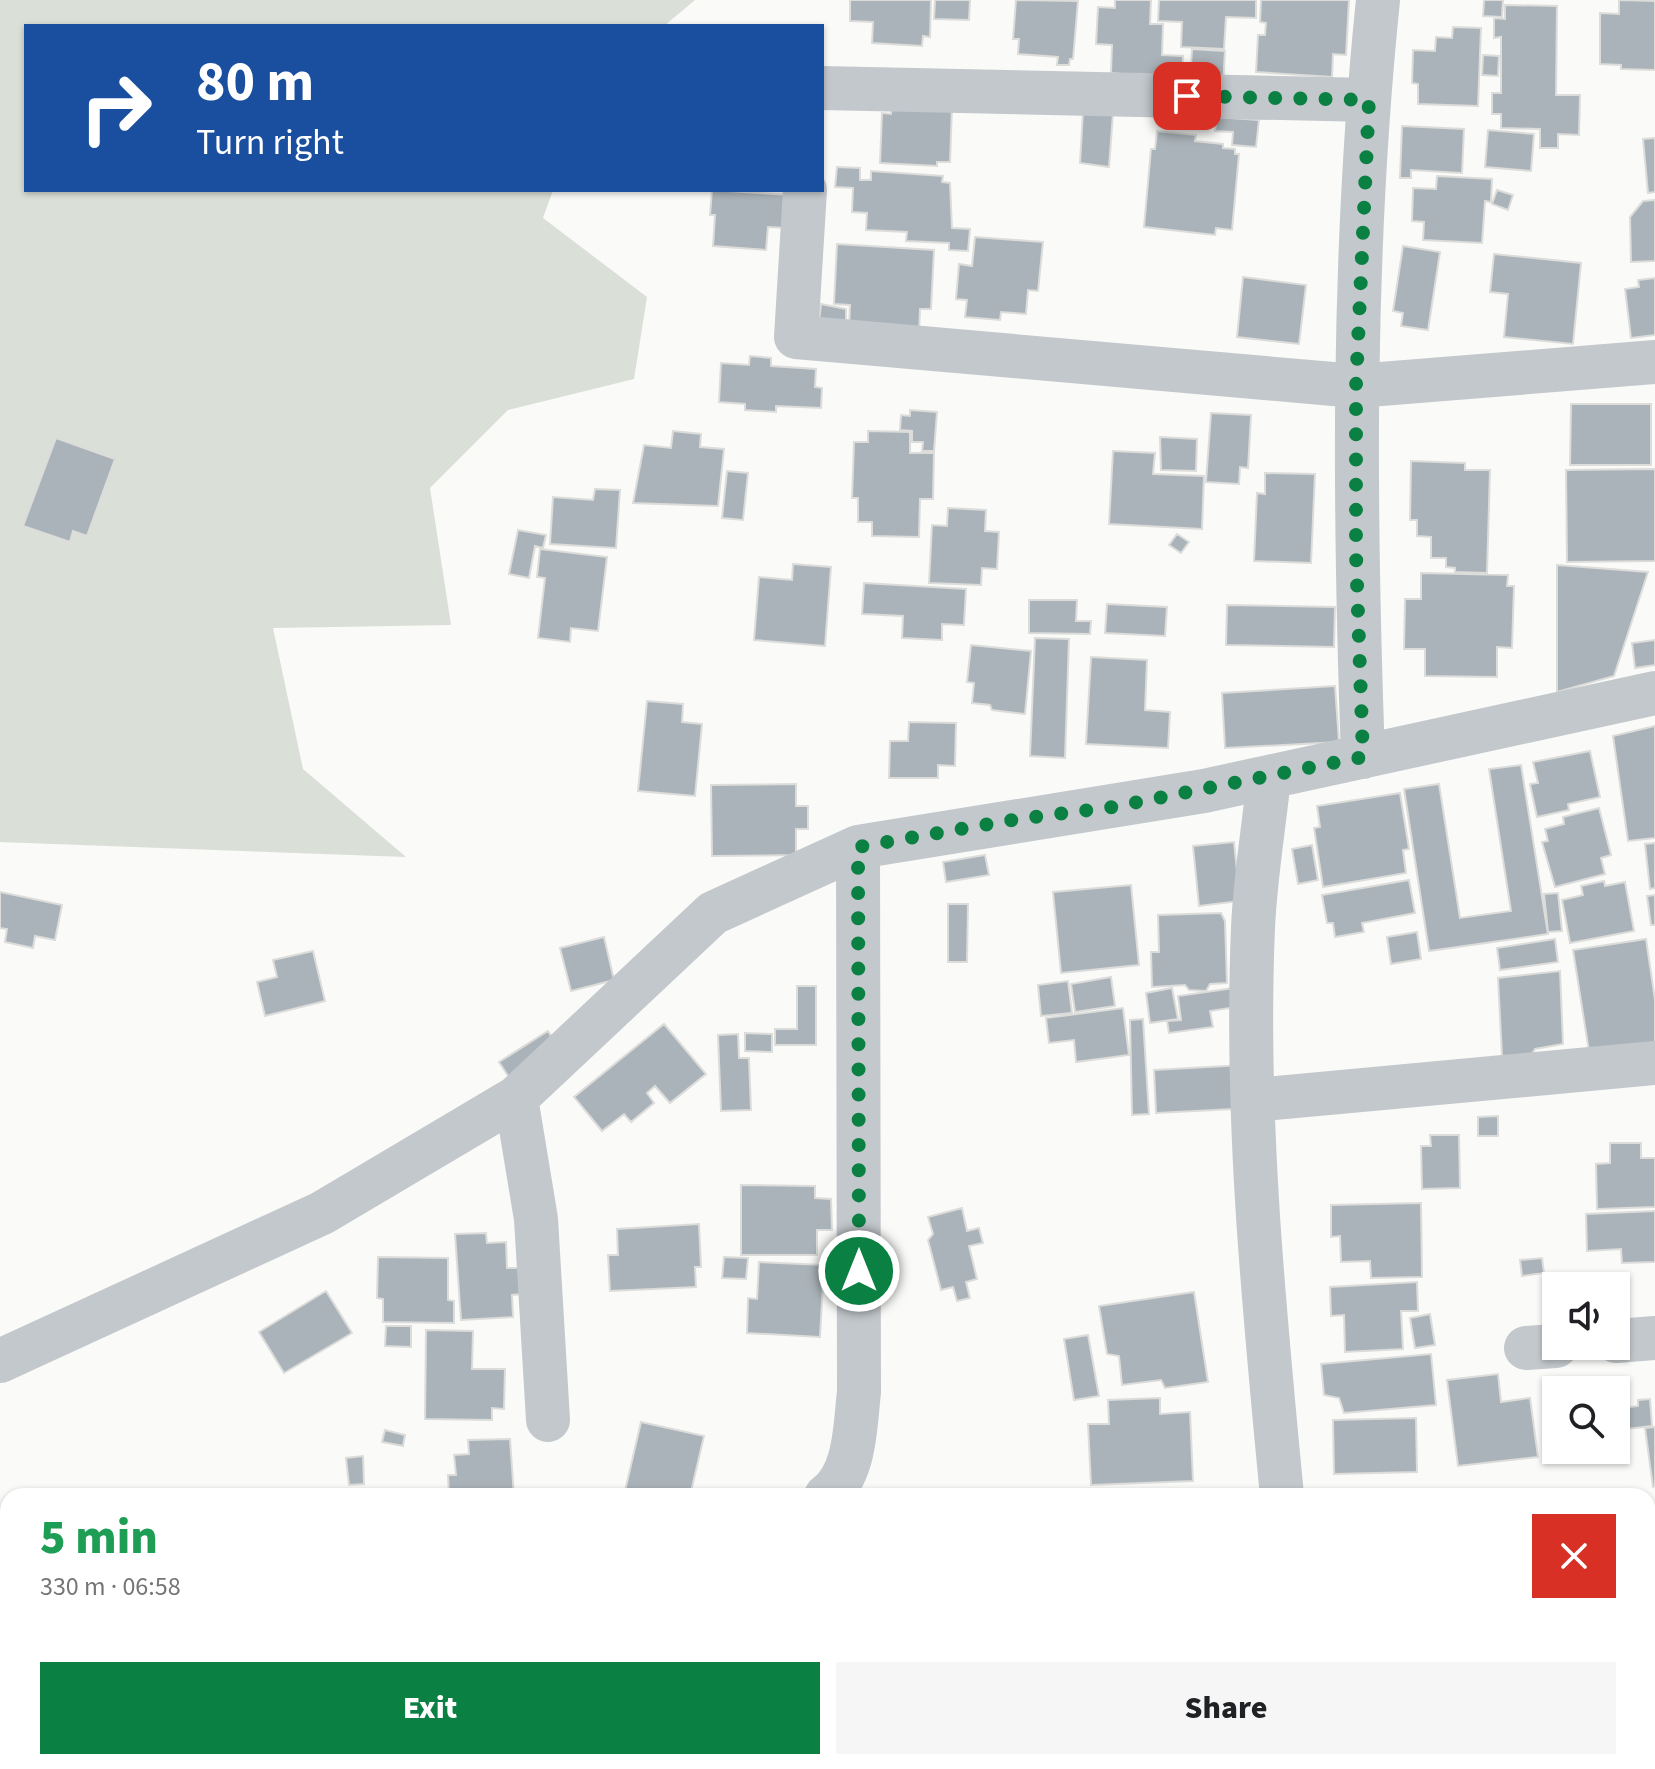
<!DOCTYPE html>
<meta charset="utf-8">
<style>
:root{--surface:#fff;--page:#f6f6f6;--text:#202124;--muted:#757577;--accent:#0b8043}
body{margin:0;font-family:"Source Sans 3",sans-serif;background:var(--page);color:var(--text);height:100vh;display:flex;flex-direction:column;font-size:30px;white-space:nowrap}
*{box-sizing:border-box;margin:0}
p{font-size:26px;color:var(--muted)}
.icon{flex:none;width:44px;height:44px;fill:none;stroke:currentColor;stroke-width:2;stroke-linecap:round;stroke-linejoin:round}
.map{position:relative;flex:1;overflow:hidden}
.sheet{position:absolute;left:0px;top:1488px;width:1656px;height:282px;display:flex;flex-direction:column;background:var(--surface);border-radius:24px 24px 0 0;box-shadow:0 2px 6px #0004}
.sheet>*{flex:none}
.top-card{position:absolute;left:24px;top:24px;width:800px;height:168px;border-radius:0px;box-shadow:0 2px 6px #0004;background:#1a4fa0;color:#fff;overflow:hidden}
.tools{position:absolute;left:1542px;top:1272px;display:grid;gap:16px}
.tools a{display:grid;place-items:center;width:88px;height:88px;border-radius:0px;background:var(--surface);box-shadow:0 2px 6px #0004;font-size:40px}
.pin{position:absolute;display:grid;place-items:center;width:68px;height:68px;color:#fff;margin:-34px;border-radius:16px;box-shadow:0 4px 12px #0006}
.me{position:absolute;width:88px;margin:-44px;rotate:0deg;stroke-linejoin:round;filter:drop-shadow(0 0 6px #0008)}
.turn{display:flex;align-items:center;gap:28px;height:168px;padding:0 40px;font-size:36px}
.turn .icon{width:104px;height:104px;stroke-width:2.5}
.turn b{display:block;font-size:56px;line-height:68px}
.round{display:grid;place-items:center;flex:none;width:84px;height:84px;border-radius:0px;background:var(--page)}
.headline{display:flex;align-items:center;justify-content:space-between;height:136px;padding:0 40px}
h1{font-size:48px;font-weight:800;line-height:60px;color:#1e9e55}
.button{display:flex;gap:16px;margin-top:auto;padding:16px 40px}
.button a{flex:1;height:92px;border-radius:0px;background:var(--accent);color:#fff;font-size:32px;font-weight:800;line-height:92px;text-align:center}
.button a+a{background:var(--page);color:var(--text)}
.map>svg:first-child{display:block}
</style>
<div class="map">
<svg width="1655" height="1769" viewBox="0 0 1655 1769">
<rect width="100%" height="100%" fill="#fafaf8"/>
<path fill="#dadfd7" d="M0 0H695L664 26H26V190H553L543 218 647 297 634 379 508 410 430 488 451 625 273 628 303 769 406 857 0 842Z"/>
<path fill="#aab3b9" stroke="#dcdcda" stroke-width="2" d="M850 0H931L930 37 923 36 922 46 872 43 873 22 850 21Z
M935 0H970L969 20 934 19Z
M1016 0 1078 1 1073 59H1070L1069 65H1057L1058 57 1018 54 1019 39H1013Z
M1115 0H1151L1150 24H1163L1162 55 1183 56 1182 80 1111 73 1112 45 1096 44 1098 7 1115 8Z
M1159 0H1256V18L1226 17 1224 49 1181 47 1182 22 1158 21Z
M1261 0H1349L1346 55 1333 54 1332 77 1256 72 1258 35H1265L1266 23 1260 22Z
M1484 0H1503L1502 17 1483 16Z
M1619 0 1655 1V70L1621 69V65L1600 64V13L1619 14Z
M1505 5 1557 6 1556 95H1580L1579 135 1558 134V148H1540V129L1501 128V114H1492V93H1501V37L1494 38V18L1505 19Z
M1453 27 1481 28 1478 106 1418 104V84L1412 83 1413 50 1435 51 1436 37 1452 38Z
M1192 49 1225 51 1223 85 1190 83Z
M1483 55 1499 56 1498 76 1482 75Z
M892 104 952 107 950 162H937V166L880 163 882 113 891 114Z
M1083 111 1113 113 1109 167 1080 163Z
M1217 117 1259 120 1256 147 1232 145 1233 132 1215 131Z
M1402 126 1464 129 1462 173 1411 170V178H1400Z
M1488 130 1534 134 1531 171 1485 167Z
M1157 131 1196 135 1195 141 1223 144V148L1235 149V154H1239L1232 230 1216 228 1215 235 1144 227 1151 149H1155Z
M1655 138V192L1648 193 1643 139Z
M837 167 860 168V180H871V171L943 176 942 182 950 183 952 228 970 229 968 251 949 250V243L906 241 907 232 866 230 867 213 852 212 853 188 835 187Z
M1437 176 1492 179 1491 202 1485 201 1482 243 1423 240 1424 222 1412 221 1413 188 1436 189Z
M712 190 790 195 787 228 768 227 766 250 713 246 715 215H710Z
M1497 190 1513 195 1508 210 1492 204Z
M1655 200V261L1631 262 1630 217 1643 201Z
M975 237 1043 242 1038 291 1028 290 1026 314 1001 312 1000 320 965 317 967 300 956 299 959 264 972 266Z
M837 244 934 250 931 309H920L919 333 849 329 850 305 834 304Z
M1403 246 1440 252 1428 330 1401 326 1403 313 1393 311Z
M1494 254 1581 263 1573 344 1504 337 1508 294 1490 292Z
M1243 277 1306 285 1299 344 1237 337Z
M1655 278V335L1631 338 1625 289 1639 287 1638 280Z
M821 304 846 309V324L819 322Z
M750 356 771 358V366L816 369 815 387 822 388 821 408 776 406V412L745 410V404L719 402 721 363 749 365Z
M1571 404H1651V465H1570Z
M910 410 937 412 934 451H922L923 442H912V431L900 430 901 415 910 416Z
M1211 413 1251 415 1248 468 1240 467 1239 484 1206 482Z
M673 431 701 434 700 447 724 449 718 506 633 503 644 445 671 448Z
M868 431 910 432V453H934L933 499H920L919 537 872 536V522H858V498H852L854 442H868Z
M1160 437 1197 439 1196 471 1161 470Z
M56 438 115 459 87 536 73 531 70 542 23 526Z
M1113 451 1155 453 1153 474 1204 476 1202 529 1109 524Z
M1411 461 1465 463V470H1490L1487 573 1455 572V568L1446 567V558H1431V537L1417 536V520H1410Z
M1655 469V561L1567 562 1566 470Z
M727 471 748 473 743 520 722 518Z
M1265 473 1315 474 1311 563 1254 561 1257 493 1265 494Z
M595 489 620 490 616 548 550 544 553 497 593 500Z
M948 508 986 510 985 531 999 532 997 569 982 568 981 585 929 583 932 525 947 526Z
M518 530 546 535 543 548 535 546 529 578 509 574Z
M1177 534 1189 542 1181 553 1169 545Z
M540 549 607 557 598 631 571 628 570 642 538 638 545 578 537 577Z
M793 564 831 567 825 646 754 640 759 577 792 580Z
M1557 565 1648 572 1614 676 1557 692Z
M1421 573 1508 575 1507 586H1514L1512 648 1497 647V677L1425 676V649H1404L1405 599H1421Z
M864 583 966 589 964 625 942 624V640L902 638 903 616 862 614Z
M1029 600H1077L1076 621H1091L1090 634 1029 633Z
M1107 604 1167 607 1165 636 1105 633Z
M1227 605 1335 607 1334 647 1226 645Z
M1035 638 1069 639 1065 758 1030 756Z
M1655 640V665L1635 668 1632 643Z
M971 645 1031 651 1025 714 992 710 990 705 972 703 974 683 967 682Z
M1091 657 1147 660 1145 710 1170 712 1168 748 1086 744Z
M1335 686 1339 742 1225 748 1222 693Z
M647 701 683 704 682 722 702 724 695 796 638 791Z
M909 722 956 723 955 766 938 765V778H889L890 741H908Z
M1655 726V838L1628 841 1613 736Z
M1590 751 1600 797 1568 804 1569 810 1537 817 1530 784 1538 783 1533 762Z
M1521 765 1548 934 1429 951 1404 789 1439 784 1460 918 1511 911 1489 769Z
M796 784V806H808V829H796V855L712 856 711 785Z
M1400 793 1409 849 1403 850 1406 873 1323 887 1314 828 1320 827 1317 806Z
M1599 808 1611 855 1601 858 1605 874 1555 887 1542 842 1548 841 1545 829 1564 824 1563 817Z
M1234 842 1240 901 1199 906 1193 846Z
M1655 843V888L1650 889 1645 844Z
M1312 845 1318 880 1298 884 1292 849Z
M985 855 989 875 946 882 943 862Z
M1409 880 1415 913 1362 923 1364 932 1335 937 1333 923H1327L1322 895Z
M1604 881 1605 886 1625 882 1634 931 1570 943 1562 900 1583 895 1581 886Z
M1131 885 1139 965 1061 973 1053 892Z
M0 892 62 905 55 940 35 936 33 948 5 942 7 929 0 928Z
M1558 893 1562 931 1548 932 1544 894Z
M1655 895V925H1651L1647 896Z
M948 904H968L967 962H948Z
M1221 913 1225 921 1227 983 1210 984 1206 991 1189 990 1185 985 1152 987 1151 952H1159L1158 915Z
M1417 932 1421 959 1391 964 1387 937Z
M604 937 614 980 571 991 560 948Z
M1555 939 1558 962 1500 970 1497 948Z
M1646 939 1655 1000V1048L1590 1058 1573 950Z
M313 951 325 1001 265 1016 257 982 277 977 273 960Z
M1560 971 1563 1044 1535 1049 1529 1059 1502 1056 1498 978Z
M1111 977 1115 1006 1075 1012 1071 984Z
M1068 981 1072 1013 1041 1016 1038 985Z
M797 986H816V1045H775V1029H797Z
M1241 987 1243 1006 1210 1011 1213 1027 1169 1033 1167 1021 1181 1020 1178 996Z
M1172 988 1178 1019 1150 1023 1146 993Z
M1123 1008 1129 1055 1076 1062 1074 1040 1049 1043 1046 1018Z
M1143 1019 1149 1114 1132 1115 1130 1020Z
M664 1024 706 1074 670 1103 655 1086 647 1093 654 1103 631 1122 624 1114 602 1131 574 1097Z
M548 1031 561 1052 512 1082 499 1062Z
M745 1033 772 1034V1052L745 1051Z
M738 1034 739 1058H749L751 1110 721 1111 718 1035Z
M1243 1065 1234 1109 1156 1113 1154 1070Z
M1498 1116V1136H1478V1117Z
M1430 1135H1459L1460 1188 1422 1189 1421 1146H1431Z
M1610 1143H1641V1158H1655V1207L1597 1209 1596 1164 1610 1163Z
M741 1185 815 1186V1198L831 1199 832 1230H817V1255H741Z
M1421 1203 1422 1277 1371 1278 1370 1261 1341 1262 1340 1236 1331 1237V1205Z
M962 1208 967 1231 979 1228 983 1243 969 1246 977 1279 966 1282 970 1298 957 1301 953 1287 941 1290 928 1240 933 1234 928 1217Z
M1655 1211V1262L1622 1263 1621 1249 1587 1251 1586 1214Z
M699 1224 701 1267H695L696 1287 610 1291 608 1255H618L617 1229Z
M486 1233 487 1243 506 1242 507 1268H522L524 1294 512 1295 513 1317 461 1320 455 1234Z
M378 1257 448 1258V1300L454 1301V1323L383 1322V1299L377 1298Z
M724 1257 748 1258 746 1279 722 1278Z
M1542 1258 1544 1273 1522 1276 1520 1260Z
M759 1262 824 1265 820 1337 747 1333 748 1298 757 1299Z
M1417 1282 1418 1311H1401L1403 1349 1345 1352 1344 1315 1331 1316 1330 1287Z
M326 1291 352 1333 284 1373 259 1332Z
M1194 1292 1208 1382 1165 1388 1161 1380 1122 1385 1119 1356 1107 1354 1099 1306Z
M1430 1314 1435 1345 1415 1348 1410 1318Z
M386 1326H411V1347L385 1346Z
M426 1330 473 1331 472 1369H505L504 1409 492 1408V1420L425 1419Z
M1088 1335 1099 1396 1074 1400 1064 1339Z
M1431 1354 1436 1405 1344 1413 1339 1398 1324 1395 1321 1364Z
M1498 1374 1501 1402 1530 1398 1538 1457 1458 1466 1447 1380Z
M1160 1398V1414L1190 1412 1193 1481 1091 1485 1088 1424H1109L1108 1400Z
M1650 1399 1652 1426 1626 1429 1624 1408 1638 1406V1400Z
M1416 1418 1417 1472 1334 1474 1333 1420Z
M641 1422 704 1436 690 1496H647L625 1491Z
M1655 1427V1486L1653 1487 1645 1428Z
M385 1430 405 1435 403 1446 382 1442Z
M510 1439 514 1496H449L448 1475H456L454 1455 469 1454 468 1440Z
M363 1456 364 1484 349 1485 346 1458Z
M1655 1624V1721L1648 1722V1625Z
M387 1762H472L473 1769H388Z
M532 1762H612L616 1763 614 1769H531Z"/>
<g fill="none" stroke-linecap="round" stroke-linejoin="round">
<path stroke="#c3c8cc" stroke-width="44" d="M822 88 1369 100
M805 190 796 337 1356 386 1655 362
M1363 757C1354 505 1352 252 1378 0
M1269 777C1264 827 1255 878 1253 928 1245 1117 1264 1308 1282 1496
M516 1098 536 1219 548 1420
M1254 1100 1655 1063
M1616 1341 1655 1338
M1526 1348 1556 1346
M0 1361 322 1213 516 1098 713 913 858 847 1204 791 1655 693
M826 1496C856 1475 855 1425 859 1392L858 847
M1308 1762 1309 1769
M661 1769 662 1762"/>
</g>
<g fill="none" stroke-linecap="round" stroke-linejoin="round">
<path stroke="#0b8043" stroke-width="14" stroke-dasharray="0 25.2" d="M859 1271 858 847 1018 819 1113 807 1363 757 1356 554V386L1369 100 1187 96"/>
</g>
</svg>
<div class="tools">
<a><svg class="icon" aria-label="sound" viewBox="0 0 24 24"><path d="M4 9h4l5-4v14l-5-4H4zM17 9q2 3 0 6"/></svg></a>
<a><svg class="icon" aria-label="search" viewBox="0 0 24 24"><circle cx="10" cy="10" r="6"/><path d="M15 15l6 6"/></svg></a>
</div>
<div class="pin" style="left:1187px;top:96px;background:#d93025"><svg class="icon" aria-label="arrive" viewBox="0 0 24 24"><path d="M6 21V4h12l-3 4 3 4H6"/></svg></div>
<svg class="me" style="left:859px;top:1271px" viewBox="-20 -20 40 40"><circle r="17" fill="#0b8043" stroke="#fff" stroke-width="3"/><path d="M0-11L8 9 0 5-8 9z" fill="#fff"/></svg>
<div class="top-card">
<div class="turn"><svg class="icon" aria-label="right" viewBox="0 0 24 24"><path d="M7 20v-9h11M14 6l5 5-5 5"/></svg><div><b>80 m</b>Turn right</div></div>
</div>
<section class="sheet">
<div class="headline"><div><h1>5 min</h1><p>330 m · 06:58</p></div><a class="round" style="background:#d93025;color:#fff"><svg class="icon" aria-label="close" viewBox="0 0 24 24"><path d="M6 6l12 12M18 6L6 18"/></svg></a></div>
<div class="button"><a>Exit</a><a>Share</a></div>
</section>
</div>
